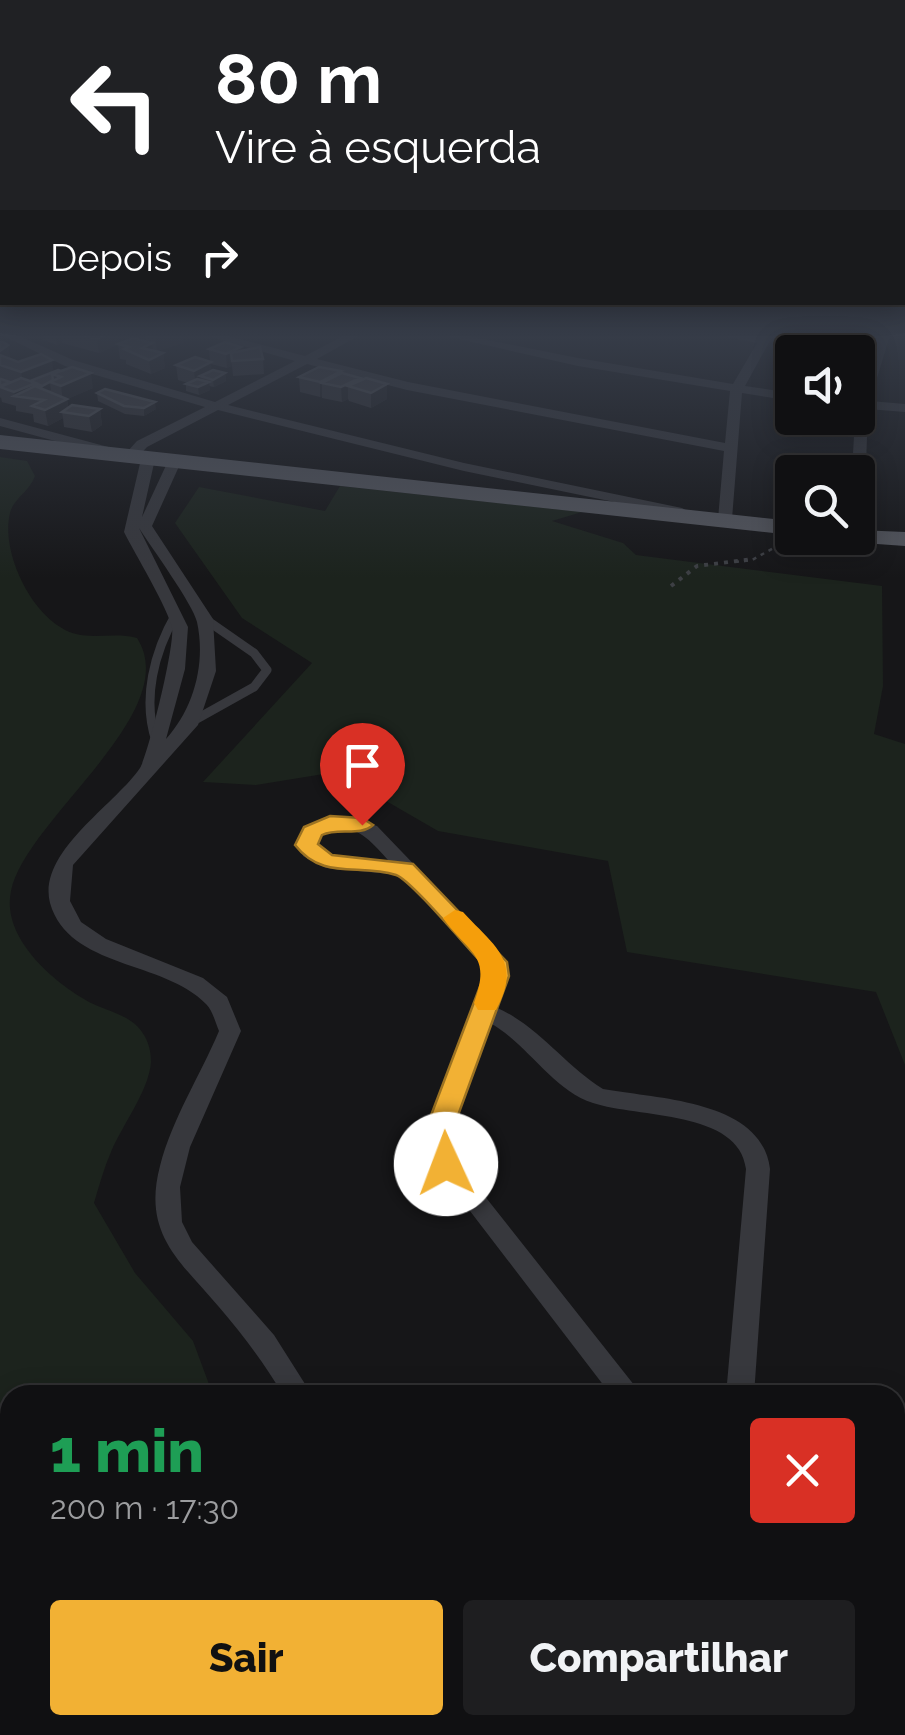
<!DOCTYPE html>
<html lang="pt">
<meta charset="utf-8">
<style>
:root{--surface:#101012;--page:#1e1e20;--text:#f1f3f6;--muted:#9c9d9f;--line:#303032;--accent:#f2b134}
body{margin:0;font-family:Raleway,sans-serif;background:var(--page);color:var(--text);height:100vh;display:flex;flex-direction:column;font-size:38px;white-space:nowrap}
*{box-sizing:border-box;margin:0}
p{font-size:32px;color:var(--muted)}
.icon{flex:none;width:55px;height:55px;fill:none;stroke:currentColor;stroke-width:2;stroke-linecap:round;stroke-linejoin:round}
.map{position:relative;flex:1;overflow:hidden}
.drawer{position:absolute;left:0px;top:1385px;width:905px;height:350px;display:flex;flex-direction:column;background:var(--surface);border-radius:30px 30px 0 0;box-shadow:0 5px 25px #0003,0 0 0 2px var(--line)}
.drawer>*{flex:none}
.guide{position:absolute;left:0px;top:0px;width:905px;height:305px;box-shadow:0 5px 25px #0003,0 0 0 2px var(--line);background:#202124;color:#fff;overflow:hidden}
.fabs{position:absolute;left:775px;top:335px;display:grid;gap:20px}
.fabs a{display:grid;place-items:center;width:100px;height:100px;border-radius:10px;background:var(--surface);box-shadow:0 5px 25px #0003,0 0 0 2px var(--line);font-size:50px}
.pin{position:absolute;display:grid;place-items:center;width:85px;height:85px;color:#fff;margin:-102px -42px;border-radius:50% 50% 50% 0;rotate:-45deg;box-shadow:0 0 10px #0007}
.pin .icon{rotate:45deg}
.me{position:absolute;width:110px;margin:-55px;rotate:358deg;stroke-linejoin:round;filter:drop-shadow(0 0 8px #0008)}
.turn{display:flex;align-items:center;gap:35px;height:210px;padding:0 50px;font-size:45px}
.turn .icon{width:130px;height:130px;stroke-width:2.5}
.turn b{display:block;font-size:70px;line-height:85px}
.then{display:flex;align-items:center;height:95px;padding:0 50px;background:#0003;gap:20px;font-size:38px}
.round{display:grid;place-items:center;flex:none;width:105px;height:105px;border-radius:10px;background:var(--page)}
.headline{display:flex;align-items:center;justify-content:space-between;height:170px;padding:0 50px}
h1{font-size:60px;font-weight:800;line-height:75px;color:#1e9e55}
.action{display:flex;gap:20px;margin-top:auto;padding:20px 50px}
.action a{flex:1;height:115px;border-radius:10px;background:var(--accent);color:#111;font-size:40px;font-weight:800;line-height:115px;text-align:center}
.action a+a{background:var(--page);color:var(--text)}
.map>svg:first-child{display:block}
</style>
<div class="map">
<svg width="905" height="1735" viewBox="0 0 905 1735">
<rect width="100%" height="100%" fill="#161618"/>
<path fill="#1c231d" d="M0 457 27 461 35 476C30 491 13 499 10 513 0 553 34 623 76 634 96 639 116 632 137 638 185 712 25 820 11 891 1 938 54 983 91 1003 105 1010 127 1015 138 1027 147 1037 151 1048 151 1062 149 1091 122 1125 111 1152 104 1168 99 1186 94 1203L135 1273 193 1341 213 1395H10V1725H296L295 1735H0Z
M340 486 582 512 552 521 623 543 636 555 882 586 883 686 874 734 905 744V1065L876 992 627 952 608 861 438 831 336 772 256 785 203 782 312 663 242 618 175 523 199 487 325 511Z"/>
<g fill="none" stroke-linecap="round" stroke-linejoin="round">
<path stroke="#3d3f44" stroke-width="2.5" stroke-dasharray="4 5" stroke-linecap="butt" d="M798 544 838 542
M735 562 752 560 779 545"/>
<path stroke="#3d3f44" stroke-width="4" stroke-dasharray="4 6" stroke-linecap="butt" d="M671 586 697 566 753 559"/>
<path stroke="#37383d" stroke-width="9" d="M193 721 254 687 267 670 254 653 205 619
M156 741C142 699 154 652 176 614"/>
<path fill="#37383d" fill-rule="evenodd" d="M2 335H17L73 360 215 402 295 361 205 335H224L305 356 345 335H360L317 359 408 382 725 443 730 391 578 366 441 335H463L578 358 733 384 757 343 718 335H773L745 386 792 393V401L742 393 732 519 725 523 718 519 724 451 407 390 307 364 228 405 464 463 682 508 689 512 682 516 464 471 218 410 147 447 135 460H125L0 426V418L127 452 137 441 205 407 65 366Z
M878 335H890L870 401 905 404V412L868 409 865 493 858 497V472H852L855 418H858V399Z
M148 455 155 459 142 517 169 459 181 462 152 526 213 619 216 671 198 725 73 865 70 901 81 922 106 939 203 978 227 997 241 1031 190 1147 180 1187 182 1222 192 1242 274 1335 312 1395H283C265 1364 243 1335 219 1307 180 1261 142 1234 160 1166 172 1119 200 1076 219 1031 215 1022 213 1011 206 1004 164 960 69 969 50 903 37 852 115 805 140 768 148 755 175 646 172 628 169 610 134 552 124 532L141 459ZM139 528C151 547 193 604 197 622 206 663 194 708 166 739L185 669 188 627Z
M345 816 377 826 503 957 507 975 495 1007C538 1025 564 1065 603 1089 658 1099 762 1100 770 1169L754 1395H726L746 1169C739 1110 638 1118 593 1103 552 1090 527 1043 490 1023 475 1065 445 1116 457 1161L642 1395H611L434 1164 428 1141 432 1119 485 975 484 964 401 875 326 868 303 856 298 838C310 822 325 816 345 816ZM334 828C360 826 372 843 389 861L331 856 319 849 318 839Z
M895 1710 905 1718V1735H877L873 1725H895Z
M377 1725H411L413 1735H379Z"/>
<path fill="#53555c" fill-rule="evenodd" d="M0 435 792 521V535L0 449Z
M858 530 905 532V546L849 542 846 538H858Z"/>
</g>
<path fill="#323236" d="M42 335H118L119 344 99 353 62 343 57 345 43 340Z
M145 335H182L183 343 157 351 153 349 163 353 165 368 151 374 126 364V360L120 359 118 344 146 341Z
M0 337 3 342 8 345 10 359 54 372 93 388 67 399 68 407 100 409 102 425 92 432 64 427 63 418 48 426 34 422 33 414 16 411V406L2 402 1 397 0 398Z
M209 349 241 351 263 359 264 374 233 376 232 366 227 368 211 364V371L225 373 226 381 214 387 209 386 210 390 199 395 186 391V384L188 383 178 380 176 365 210 362Z
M341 371V373L360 380 387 399 371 408 349 401 348 399 342 402 322 398V396L320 397 300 392 299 377Z
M97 393 156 409 144 416 125 414 98 401Z"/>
<path fill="#212124" d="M105 335H118L119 344 99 353 97 339Z
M160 335H182L183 343 157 351 155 336Z
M61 336 62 343 57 345 56 338Z
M2 337 4 348 8 345 10 359 0 367V338Z
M152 343 154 357 163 353 165 368 151 374 149 360 142 348Z
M241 347 242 360 231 353 232 366 227 368 226 354Z
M52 360 54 375 24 387 21 372Z
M211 362 212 377 200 376 201 383 196 386 194 371Z
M341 371 342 386 322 383V396L320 397V382Z
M91 373 93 388 63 401 61 386Z
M225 373 226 381 214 387 213 380Z
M360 378 361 390 348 386V399L342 402 341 387Z
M209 382 210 390 199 395 198 387Z
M36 383 38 398 15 396 14 392Z
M50 383 51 390 43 393 42 386Z
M387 384V399L371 408V393Z
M67 399 69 413 62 412 63 418 48 426 45 410Z
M155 402 156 409 144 416V408Z
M100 409 102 425 92 432 89 416Z"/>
<path fill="#3f3f44" stroke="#4f5156" stroke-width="2.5" d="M82 335H105L97 339Z
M133 338 152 343 142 348 163 353 149 360 124 349 129 347 118 344Z
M0 342H3L8 345 0 351Z
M225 342 241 347 226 354 209 349Z
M260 347 263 359 232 361 231 353Z
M832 348 858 351V353L831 352Z
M41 354 52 360 21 372 0 365V355L18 362Z
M195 357 211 362 194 371 176 365Z
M72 367 91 373 61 386 50 382 61 377 52 374Z
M319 367 341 371 320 382 299 377Z
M58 370 61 371 52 374 53 380 42 386 30 381Z
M213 370 225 373 213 380 200 376Z
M342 373 360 378 341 387 322 383Z
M21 378 36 383 14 392 0 387Z
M366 378 387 384 371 393 348 386Z
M0 379H1L10 382 0 386Z
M197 379 209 382 198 387 186 384Z
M35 386 67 399 45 410 32 406 44 400 14 396Z
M105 389 155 402 144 408 124 406 97 393Z
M72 405 100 409 89 416 62 412Z"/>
<linearGradient id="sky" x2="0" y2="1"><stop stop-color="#0c0c0d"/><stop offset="0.58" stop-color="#363c48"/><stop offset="1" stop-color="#363c48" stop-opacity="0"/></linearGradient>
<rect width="905" height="578" fill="url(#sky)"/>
<path fill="#f2b134" stroke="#9d7322" stroke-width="2.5" d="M330 816 362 818 373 825C360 837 338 827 322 835L318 844 332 855 413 864 507 962 509 976 457 1118 454 1141 460 1164 456 1172H436L426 1141 430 1118 484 976 483 964C468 949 411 880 396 875 358 863 323 881 295 845L304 827Z"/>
<path fill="#f59e0b" d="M455 910 463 912C494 946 523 961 496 1010H478L474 1003C492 953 469 955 443 918Z"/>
</svg>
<div class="fabs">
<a><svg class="icon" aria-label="sound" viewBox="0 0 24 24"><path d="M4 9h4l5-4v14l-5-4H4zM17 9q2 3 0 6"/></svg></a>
<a><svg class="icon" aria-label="search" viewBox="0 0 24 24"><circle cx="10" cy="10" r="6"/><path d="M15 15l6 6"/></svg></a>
</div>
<div class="pin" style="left:362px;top:825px;background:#d93025"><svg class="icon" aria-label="arrive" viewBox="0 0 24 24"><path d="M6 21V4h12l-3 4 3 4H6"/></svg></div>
<svg class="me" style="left:446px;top:1164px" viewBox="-20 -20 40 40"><circle r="19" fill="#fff"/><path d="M0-13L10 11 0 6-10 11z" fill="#f2b134"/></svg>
<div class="guide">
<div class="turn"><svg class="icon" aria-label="left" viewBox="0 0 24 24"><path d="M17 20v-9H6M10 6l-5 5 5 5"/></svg><div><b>80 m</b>Vire à esquerda</div></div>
<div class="then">Depois<svg class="icon" aria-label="right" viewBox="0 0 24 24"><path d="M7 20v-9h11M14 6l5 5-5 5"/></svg></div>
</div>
<section class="drawer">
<div class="headline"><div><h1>1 min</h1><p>200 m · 17:30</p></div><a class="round" style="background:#d93025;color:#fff"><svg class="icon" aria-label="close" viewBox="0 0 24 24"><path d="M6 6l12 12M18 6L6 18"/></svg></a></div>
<div class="action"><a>Sair</a><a>Compartilhar</a></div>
</section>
</div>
